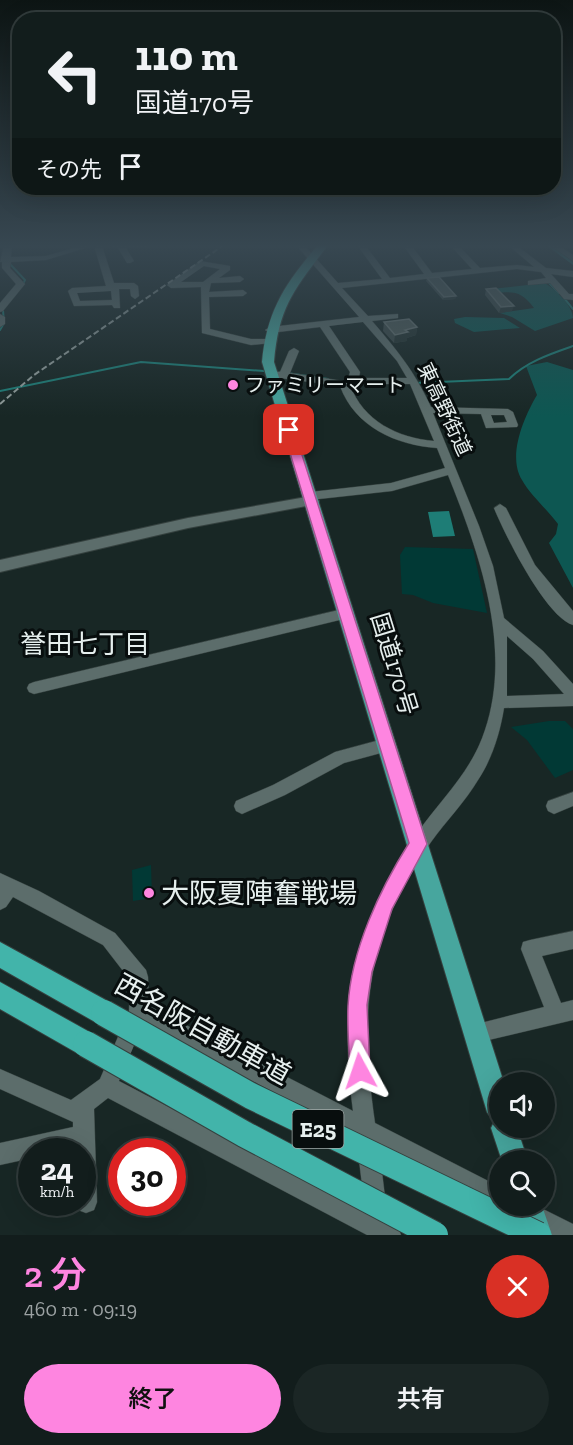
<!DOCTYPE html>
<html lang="ja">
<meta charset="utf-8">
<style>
:root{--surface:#121d1c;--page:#1b2625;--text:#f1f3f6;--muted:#9ca2a3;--line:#313b3b;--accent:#fe85e0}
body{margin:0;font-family:"Zilla Slab","Noto Sans JP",serif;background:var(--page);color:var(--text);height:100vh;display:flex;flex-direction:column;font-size:22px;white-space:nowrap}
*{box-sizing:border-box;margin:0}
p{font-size:20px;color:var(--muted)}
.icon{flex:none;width:33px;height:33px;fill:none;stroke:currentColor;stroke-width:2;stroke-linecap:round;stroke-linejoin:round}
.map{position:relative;height:1235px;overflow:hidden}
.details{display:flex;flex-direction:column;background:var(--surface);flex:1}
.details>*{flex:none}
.top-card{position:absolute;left:12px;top:12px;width:549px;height:183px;border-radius:24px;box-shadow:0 6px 24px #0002,0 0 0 2px var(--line);background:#121d1c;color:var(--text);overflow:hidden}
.buttons{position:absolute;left:489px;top:1072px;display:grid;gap:12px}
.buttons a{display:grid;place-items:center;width:66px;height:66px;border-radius:50%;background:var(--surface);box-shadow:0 6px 24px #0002,0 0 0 2px var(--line);font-size:30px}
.speed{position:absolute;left:18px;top:1138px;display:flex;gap:12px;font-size:30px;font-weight:700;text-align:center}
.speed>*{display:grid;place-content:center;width:78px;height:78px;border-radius:50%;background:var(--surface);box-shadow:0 6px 24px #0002,0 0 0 2px var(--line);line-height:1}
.speed small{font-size:15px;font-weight:400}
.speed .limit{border:9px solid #d22;background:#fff;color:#111}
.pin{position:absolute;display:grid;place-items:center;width:51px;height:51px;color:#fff;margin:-26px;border-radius:12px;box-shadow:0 3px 9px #0006}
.me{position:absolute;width:66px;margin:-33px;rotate:355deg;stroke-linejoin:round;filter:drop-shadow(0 0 4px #0008)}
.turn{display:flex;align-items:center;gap:21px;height:126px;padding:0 24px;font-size:27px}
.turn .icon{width:78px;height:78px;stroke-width:2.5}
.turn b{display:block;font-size:42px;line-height:51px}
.then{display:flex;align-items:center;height:57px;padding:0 24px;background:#0003;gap:12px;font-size:22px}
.round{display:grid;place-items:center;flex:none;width:63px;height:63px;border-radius:32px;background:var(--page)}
.head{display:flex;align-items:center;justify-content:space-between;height:102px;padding:0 24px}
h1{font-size:36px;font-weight:600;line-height:45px;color:var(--accent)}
.cta{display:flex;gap:12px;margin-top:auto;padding:12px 24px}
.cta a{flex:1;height:69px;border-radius:36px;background:var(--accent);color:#111;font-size:24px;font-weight:600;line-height:69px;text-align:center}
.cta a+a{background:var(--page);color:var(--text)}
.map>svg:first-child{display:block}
</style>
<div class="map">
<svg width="573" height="1235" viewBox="0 0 573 1235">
<rect width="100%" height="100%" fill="#182725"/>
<path fill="#013935" d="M405 547 473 549 487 613 433 603 413 595 402 594 400 555Z
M549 721H565L573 729V770L555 778 527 740 511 727Z
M151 865 152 898 133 901 132 870Z"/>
<path fill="#0d5752" d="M545 283C556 290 573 306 573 318L535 331 512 317 500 313 534 308C522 292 515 291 496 293L492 289Z
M465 317 504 318 520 328 474 332 455 323 454 319Z
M547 362 573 370V588L549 543 556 534 558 524C547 509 531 496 522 480 507 456 524 417 537 395L526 366Z"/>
<path fill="#1e7d76" d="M449 511 455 536 433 537 428 512Z"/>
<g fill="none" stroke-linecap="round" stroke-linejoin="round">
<path stroke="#1e7d76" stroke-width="2" d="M10 264 25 280 22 286
M548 282 559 293
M564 298 573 309
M0 330 4 323 3 310
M280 372 328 379
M415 383 509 379C526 362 550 354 573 346
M0 391 141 362 264 371"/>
<path fill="#1e7d76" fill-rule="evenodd" d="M546 245H559L573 255V265Z"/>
<g stroke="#35413f" stroke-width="1">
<path id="minor" d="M4 245H12L11 257 46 256 84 245H95L46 260 11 262 10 268 25 284 3 311 0 312V303L16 284 2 268V262H0Z
M97 245H105L103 249 114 283H134L138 286 139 296 135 299 131 296 130 289H119L120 308H114L112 305 74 306 68 291 72 288 106 286 95 249ZM111 291 112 300 80 301 77 293Z
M113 245H152L148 247 126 248 134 261 130 263H127L118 248H113Z
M296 245H304L338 283 382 279 357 245H365L390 278 424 274 403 245H411L432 273 472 269 450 245H458L480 268 517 265 534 267 508 245H516L546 268 573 271V277L551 274 569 294H573V300L564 299 550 283 528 285V281L546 278 541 272 517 269 342 288 368 316 398 314V318L372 321C397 350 415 372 431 407L508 409 513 412 518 425 517 427 486 428 481 414 433 413 479 526 493 566 504 618 543 651 573 684V706L504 708C500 733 492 759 478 780 465 802 446 821 431 842 365 937 359 1011 375 1123L500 1187V1206H537L573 1224V1235H547L506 1214 504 1208 500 1210 492 1207 379 1147 388 1222 398 1227 401 1235H367L108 1098 94 1109 97 1202 94 1210 86 1213 78 1210 75 1203H82V1152H74V1148L56 1152H32V1158L0 1165V1143L73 1127V1122L0 1089V1069L71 1100 100 1079 129 1011 130 980 103 945 13 897 6 907 0 910V873L39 891 115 933 146 970 148 977 149 1006 353 1111C338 1002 354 923 418 832 442 798 472 771 485 730 513 647 479 552 448 475L392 491 310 500 304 496 310 492 391 483 445 468 437 448C396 445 355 427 340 386L272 377 267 374 272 371 280 372 289 351 294 348 299 351 290 373 343 381 348 379 350 372 320 327 270 333 265 330 270 327 359 317ZM363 322 397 361 407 378H359L360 372 329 326ZM354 384H410L434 441C398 438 363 421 350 385ZM491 415H504L507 422 494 423ZM507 636 533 659 564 694 507 696ZM143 1024 356 1135 365 1210 119 1081Z
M550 245H558L573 255V261Z
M200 261 230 266V270L219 278 240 276 244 279 240 282 211 283 209 292 243 290 247 293 243 296 209 297 210 329 251 339H272V343L251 345 202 333 201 287 171 288 167 285ZM204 266 220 269 203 282H181Z
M0 314 5 317V324L0 327Z
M500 504 506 508 535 565 573 611V625C546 617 505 535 494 508Z
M347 608 354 613 352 617 34 694 29 692 27 688 29 684 34 682Z
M387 738 392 740 395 745 392 750 344 763 285 795 242 814 236 811 234 806 236 801 273 785 335 752Z
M573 792V806L554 814 548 811 546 806 548 801Z
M573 931V949L542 956 561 1003 573 1000V1020L476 1043 469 1040 466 1033 469 1026 544 1007 521 949 523 942 530 940Z"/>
</g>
<g stroke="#35413f" stroke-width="2">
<path id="tertiary" d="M312 496 319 501 317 504 188 528 0 572V560L188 518Z"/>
</g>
<g stroke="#35413f" stroke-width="2">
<path id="trunk" d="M318 245H328C295 289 279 305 274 362L504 1083H500V1128H517L528 1161H502L491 1128 494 1122 487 1112 262 362C267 310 285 284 318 245Z
M514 1206H542L552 1235H524Z"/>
</g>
<g stroke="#35413f" stroke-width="2">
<path id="motorway" d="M0 942 113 1004 117 1013 113 1022 104 1026 95 1022 0 968Z
M0 982 95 1035 99 1044 95 1053 86 1057 77 1053 0 1009Z"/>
</g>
<use href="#minor" fill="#5c6d6b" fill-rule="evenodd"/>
<use href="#tertiary" fill="#5c6d6b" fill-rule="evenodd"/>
<use href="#trunk" fill="#47a69e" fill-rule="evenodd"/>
<use href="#motorway" fill="#42b4aa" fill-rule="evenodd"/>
<path stroke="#909c9a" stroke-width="2" stroke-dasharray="6 3" stroke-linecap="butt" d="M0 404 34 375 224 245"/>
<g stroke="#35413f" stroke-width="28" stroke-linecap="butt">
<path id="motorway-bridge" d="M104 1013 251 1096 538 1235
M86 1044 244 1134 435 1235"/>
</g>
<use href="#motorway-bridge" stroke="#42b4aa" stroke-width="26"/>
</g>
<path fill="#3b4948" d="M427 278 456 296 455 299 443 300 426 281Z
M486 289 512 311 499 313 485 295Z
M384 322 417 327 416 335 407 338V341L394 343 383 331Z"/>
<path fill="#253432" d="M456 296 455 299 443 300 444 297Z
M514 306 512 311 499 313 501 307Z
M417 327 416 335 407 338V341L394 343 395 335 405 330Z"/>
<path fill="#4d5b59" stroke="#657271" stroke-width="1.5" d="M439 277 456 296 444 297 427 278Z
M496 288 514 306 501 307 486 289Z
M409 319 417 327 405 330 408 332 395 335 384 322Z"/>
<linearGradient id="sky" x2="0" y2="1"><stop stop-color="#0d1514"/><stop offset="0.59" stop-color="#374751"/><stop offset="1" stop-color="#374751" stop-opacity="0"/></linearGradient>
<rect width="573" height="417" fill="url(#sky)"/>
<path fill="#fe85e0" stroke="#a55692" stroke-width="1.5" d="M289 427 294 430 427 844 392 909 372 972 367 1005 370 1071 367 1078 360 1081 353 1078 350 1071C349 1049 347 1027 348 1006 351 950 380 889 409 843L283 430Z"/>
<g fill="#fe85e0" stroke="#080e0e" stroke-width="2">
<circle cx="233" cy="385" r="6"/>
<circle cx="149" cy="893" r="6"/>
</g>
<g text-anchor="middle" stroke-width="6" stroke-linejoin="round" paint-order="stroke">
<g font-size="20" fill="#e6efee" stroke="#080e0e" text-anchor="start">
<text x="245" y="392">ファミリーマート</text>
</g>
<g font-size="20" fill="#e6efee" stroke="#080e0e">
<text transform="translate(445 409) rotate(65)" y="7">東高野街道</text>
</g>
<rect fill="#080e0e" stroke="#a3acab" stroke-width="1.5" x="292.5" y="1110" width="51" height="38" rx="4.5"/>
<g font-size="22" font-weight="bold" fill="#e6efee">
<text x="318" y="1137">E25</text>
</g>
<g font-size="24" fill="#e6efee" stroke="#080e0e">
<text transform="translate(394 664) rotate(73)" y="8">国道170号</text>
</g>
<g font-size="26" fill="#e6efee" stroke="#080e0e">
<text x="85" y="653">誉田七丁目</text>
</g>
<g font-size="28" fill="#e6efee" stroke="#080e0e" text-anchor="start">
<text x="161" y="903">大阪夏陣奮戦場</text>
</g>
<g font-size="28" fill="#e6efee" stroke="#080e0e">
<text transform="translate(203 1029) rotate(29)" y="10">西名阪自動車道</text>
</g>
</g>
</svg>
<div class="buttons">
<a><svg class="icon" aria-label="sound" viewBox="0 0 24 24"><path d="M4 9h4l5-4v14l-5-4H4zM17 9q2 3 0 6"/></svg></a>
<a><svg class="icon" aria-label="search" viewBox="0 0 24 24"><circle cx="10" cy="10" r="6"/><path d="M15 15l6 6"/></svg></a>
</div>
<div class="speed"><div>24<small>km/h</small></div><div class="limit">30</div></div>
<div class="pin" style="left:289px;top:430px;background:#d93025"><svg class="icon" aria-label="arrive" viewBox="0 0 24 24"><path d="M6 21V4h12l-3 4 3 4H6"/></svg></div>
<svg class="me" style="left:360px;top:1071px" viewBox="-20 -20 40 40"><path d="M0-17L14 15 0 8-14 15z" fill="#fe85e0" stroke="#fff" stroke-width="4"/></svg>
<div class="top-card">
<div class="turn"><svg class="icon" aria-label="left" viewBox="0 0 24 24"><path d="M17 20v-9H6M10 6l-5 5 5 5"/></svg><div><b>110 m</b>国道170号</div></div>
<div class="then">その先<svg class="icon" aria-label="arrive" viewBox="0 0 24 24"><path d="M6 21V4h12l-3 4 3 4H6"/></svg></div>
</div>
</div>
<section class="details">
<div class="head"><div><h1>2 分</h1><p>460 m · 09:19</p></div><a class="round" style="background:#d93025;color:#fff"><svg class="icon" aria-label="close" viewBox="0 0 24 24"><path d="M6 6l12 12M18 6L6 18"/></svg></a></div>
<div class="cta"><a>終了</a><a>共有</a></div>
</section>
